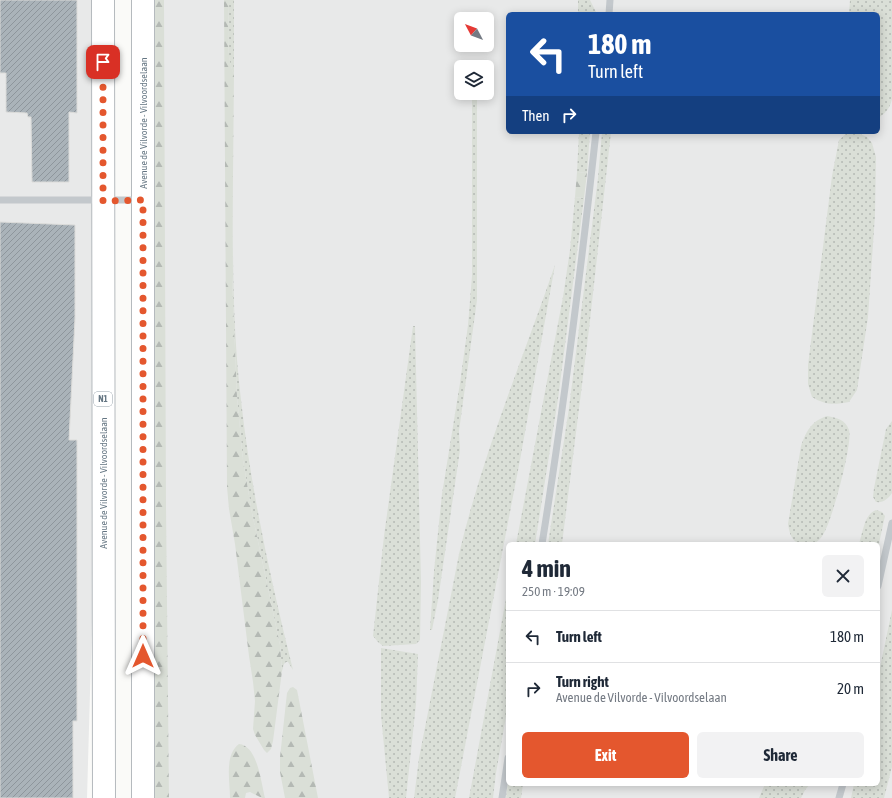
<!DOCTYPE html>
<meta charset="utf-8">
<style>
:root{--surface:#fff;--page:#f2f2f3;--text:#1f2937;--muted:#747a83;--line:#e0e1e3;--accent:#e4572e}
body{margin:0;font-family:"Asap Condensed",sans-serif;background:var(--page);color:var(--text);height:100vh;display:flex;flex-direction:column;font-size:15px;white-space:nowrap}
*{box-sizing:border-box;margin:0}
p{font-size:13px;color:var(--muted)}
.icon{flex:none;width:22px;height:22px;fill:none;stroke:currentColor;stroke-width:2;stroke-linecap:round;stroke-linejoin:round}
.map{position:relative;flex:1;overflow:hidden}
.details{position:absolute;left:506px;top:542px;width:374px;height:244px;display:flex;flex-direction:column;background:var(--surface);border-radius:6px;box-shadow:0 2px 10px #0003}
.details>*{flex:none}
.guide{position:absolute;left:506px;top:12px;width:374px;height:122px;border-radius:6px;box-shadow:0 2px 10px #0003;background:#1a4fa0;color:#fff;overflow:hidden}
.needle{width:26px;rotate:311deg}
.controls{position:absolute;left:454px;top:12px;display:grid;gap:8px}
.controls a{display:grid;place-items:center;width:40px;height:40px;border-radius:6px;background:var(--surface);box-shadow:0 2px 10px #0003;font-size:20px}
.pin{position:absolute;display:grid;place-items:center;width:34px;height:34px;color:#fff;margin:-17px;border-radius:8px;box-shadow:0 2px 6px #0006}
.me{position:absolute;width:44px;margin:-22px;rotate:0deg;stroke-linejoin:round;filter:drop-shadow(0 0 3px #0008)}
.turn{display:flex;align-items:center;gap:14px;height:84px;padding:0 16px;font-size:18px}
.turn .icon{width:52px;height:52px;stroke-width:2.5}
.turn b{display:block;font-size:28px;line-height:34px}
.then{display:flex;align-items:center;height:38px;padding:0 16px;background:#0003;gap:8px;font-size:15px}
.round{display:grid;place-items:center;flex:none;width:42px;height:42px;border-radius:6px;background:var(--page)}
.headline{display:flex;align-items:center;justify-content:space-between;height:68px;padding:0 16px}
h1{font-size:24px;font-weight:700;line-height:30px}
.button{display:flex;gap:8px;margin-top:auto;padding:8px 16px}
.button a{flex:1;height:46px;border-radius:6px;background:var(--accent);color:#fff;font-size:16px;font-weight:700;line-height:46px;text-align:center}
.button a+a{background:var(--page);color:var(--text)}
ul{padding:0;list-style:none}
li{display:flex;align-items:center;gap:12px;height:52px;padding:0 16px;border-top:1px solid var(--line)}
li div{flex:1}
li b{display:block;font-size:15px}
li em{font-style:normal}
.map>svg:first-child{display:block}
</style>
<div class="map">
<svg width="892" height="798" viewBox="0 0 892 798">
<defs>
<pattern id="grass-dots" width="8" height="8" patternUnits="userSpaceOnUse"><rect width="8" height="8" fill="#dadfd7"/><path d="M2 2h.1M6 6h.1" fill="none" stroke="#b4b9b4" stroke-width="1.8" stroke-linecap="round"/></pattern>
<pattern id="forest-firs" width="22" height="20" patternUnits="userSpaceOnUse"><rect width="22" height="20" fill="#dadfd7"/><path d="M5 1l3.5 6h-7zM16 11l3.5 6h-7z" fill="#b4b9b4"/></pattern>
<pattern id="building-hatch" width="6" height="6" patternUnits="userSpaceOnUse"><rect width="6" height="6" fill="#aab3b9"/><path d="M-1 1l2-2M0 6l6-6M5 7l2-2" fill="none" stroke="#8e969c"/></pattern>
</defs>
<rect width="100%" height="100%" fill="#fafaf8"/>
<path fill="#e8e9e9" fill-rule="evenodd" d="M0 0H91L97 448 87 798H0Z
M153 0H892V798H153ZM508 14H878V132H508ZM461 19H487V45H461ZM461 67H487V93H461ZM508 544H878V784H508Z"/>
<path fill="url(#grass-dots)" d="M229 0H234V74C225 58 229 19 229 0Z
M578 0H590L597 14H578Z
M850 0H892V99C890 108 886 113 878 118V14H849Z
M472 93H477V300L459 431 460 450 438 600 432 630H430L434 571 442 494 460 383 468 325 472 276Z
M579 132H590L587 173 577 172Z
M602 132H611L589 329 562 544H548L569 408 598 178Z
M847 133H858L867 137 872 143 876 157 875 215 868 317 857 390 849 402C834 405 825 405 812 397L808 384V365L832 176 839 140Z
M233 146C233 231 231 316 241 400 251 491 271 581 293 670L288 662H286L284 664 282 671 280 645 252 513 243 460 237 397 232 276Z
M575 197 584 198 558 399 535 544H516L563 297 570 250Z
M555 265 520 460 455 798H414L419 758 459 554C482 456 522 361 555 265Z
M413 326H415L421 582 420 640 416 644 383 646 378 642 373 636 384 536Z
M827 416C837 418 845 419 849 430 853 443 832 520 824 533 822 537 818 542 813 544 796 544 791 543 788 524L801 446C806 432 811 421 827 416Z
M892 421V493C888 499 883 503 876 502L873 497 874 488 886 429Z
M876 510 882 512 885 516 878 548V544H859C863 533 864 514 876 510Z
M508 588V705L496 773 493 798H469Z
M892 610V767L884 798H851L854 784H878V677Z
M381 648 418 654 416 704 406 798H389L381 715Z
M508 783V784H523L521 798H506Z
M765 784H810L805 790 801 798H759Z"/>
<path fill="url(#forest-firs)" d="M153 0H164L166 506 169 798H153Z
M224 0H229C229 21 225 56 234 74L232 276 237 397 243 460 252 513 280 645 282 671 273 741 271 749 267 753 264 750 255 735 253 729 255 701 253 682 249 656 235 544 229 509 227 487Z
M577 172 587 173 584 198 575 197Z
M293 687 297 690 298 695 318 798H285L280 772V757L287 693 290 688Z
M239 744C258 746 261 783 265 798H262L250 792 246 793 245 798H230C230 781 224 755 239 744Z"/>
<path fill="url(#building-hatch)" stroke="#dcdcda" d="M0 0H77V113L69 112V182H32L31 117H28L27 113 6 112V73H0Z
M0 222 75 225V318L69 440H77V721H73V798H0Z"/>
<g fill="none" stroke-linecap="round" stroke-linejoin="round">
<g stroke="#b5babe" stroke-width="24">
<path id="primary" d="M103 0 104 798
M143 798V0"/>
</g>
<path stroke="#c3c8cc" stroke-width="7" d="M609 14 610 0
M0 200H142
M542 544C564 407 581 270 596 132
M878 586 892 523
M502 798 508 758
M839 798 843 784"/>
<use href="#primary" stroke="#fff" stroke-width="22"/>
</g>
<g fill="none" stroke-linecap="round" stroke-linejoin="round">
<path stroke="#e4572e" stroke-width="7" stroke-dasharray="0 12.6" d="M103 62V201L143 200V656"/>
</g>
<g text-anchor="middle" stroke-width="4" stroke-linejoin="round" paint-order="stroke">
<rect fill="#fff" stroke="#939fa8" stroke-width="1" x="94" y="392" width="18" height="14" rx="3"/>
<g font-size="9" font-weight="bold" fill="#657683">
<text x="103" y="402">N1</text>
</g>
<g font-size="10" fill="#657683" stroke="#fff">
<text transform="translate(143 123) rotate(-90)" y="4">Avenue de Vilvorde - Vilvoordselaan</text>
<text transform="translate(103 483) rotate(-90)" y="4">Avenue de Vilvorde - Vilvoordselaan</text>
</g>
</g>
</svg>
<div class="controls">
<a><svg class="needle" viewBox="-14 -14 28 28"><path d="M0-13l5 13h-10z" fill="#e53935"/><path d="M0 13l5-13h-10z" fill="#747a83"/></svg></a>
<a><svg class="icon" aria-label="layers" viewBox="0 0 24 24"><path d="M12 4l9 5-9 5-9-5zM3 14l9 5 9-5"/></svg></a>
</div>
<div class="pin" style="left:103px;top:62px;background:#d93025"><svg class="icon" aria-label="arrive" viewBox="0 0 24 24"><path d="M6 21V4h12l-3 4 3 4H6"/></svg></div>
<svg class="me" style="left:143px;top:656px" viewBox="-20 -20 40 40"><path d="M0-17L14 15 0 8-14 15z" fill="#e4572e" stroke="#fff" stroke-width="4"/></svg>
<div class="guide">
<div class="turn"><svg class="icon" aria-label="left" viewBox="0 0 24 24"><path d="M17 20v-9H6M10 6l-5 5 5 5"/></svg><div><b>180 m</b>Turn left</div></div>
<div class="then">Then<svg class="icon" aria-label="right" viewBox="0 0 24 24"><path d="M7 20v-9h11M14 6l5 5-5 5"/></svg></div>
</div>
<section class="details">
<div class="headline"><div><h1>4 min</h1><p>250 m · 19:09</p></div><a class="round"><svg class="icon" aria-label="close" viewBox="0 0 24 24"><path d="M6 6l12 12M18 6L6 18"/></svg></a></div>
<ul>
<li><svg class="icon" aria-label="left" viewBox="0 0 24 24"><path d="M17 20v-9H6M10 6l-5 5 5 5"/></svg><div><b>Turn left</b></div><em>180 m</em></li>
<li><svg class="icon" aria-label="right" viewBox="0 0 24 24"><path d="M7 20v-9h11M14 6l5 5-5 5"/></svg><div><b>Turn right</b><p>Avenue de Vilvorde - Vilvoordselaan</p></div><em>20 m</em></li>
</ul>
<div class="button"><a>Exit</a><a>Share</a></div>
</section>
</div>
